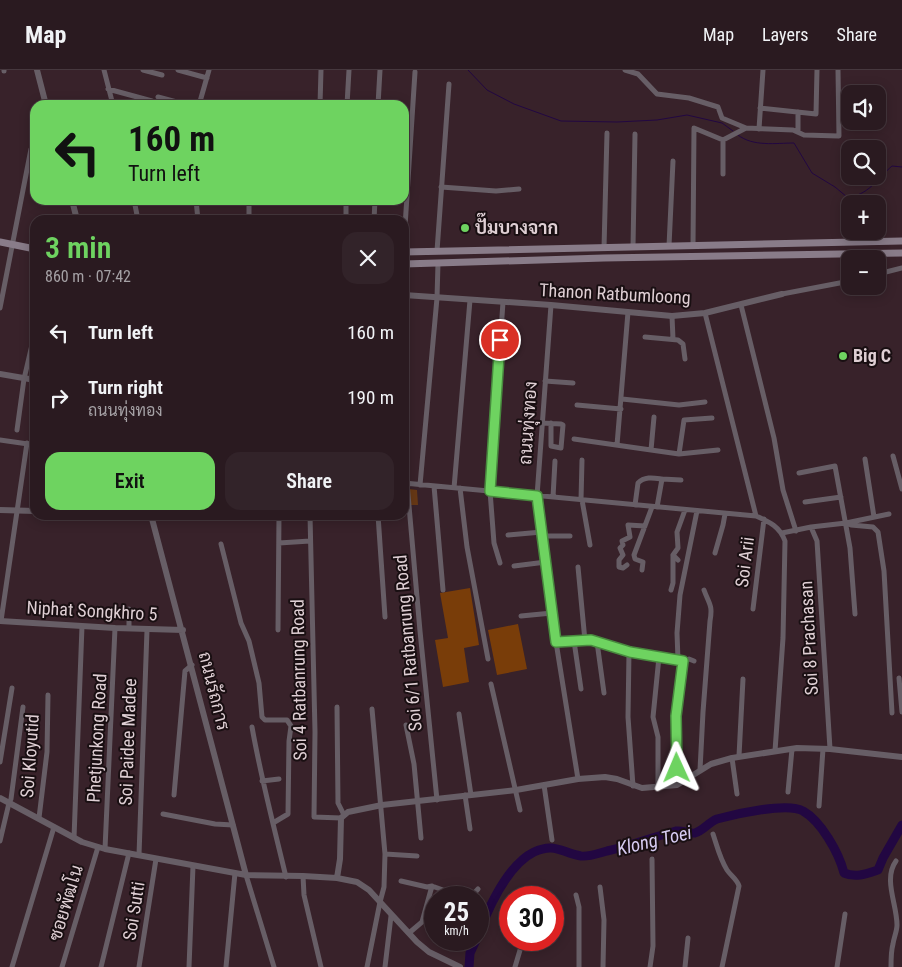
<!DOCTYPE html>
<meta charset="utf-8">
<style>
:root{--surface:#2a1a20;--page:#322329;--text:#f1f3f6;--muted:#a5a1a5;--line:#46383e;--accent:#6ed360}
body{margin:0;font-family:"Roboto Condensed",Sarabun,sans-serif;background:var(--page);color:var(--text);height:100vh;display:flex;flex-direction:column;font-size:19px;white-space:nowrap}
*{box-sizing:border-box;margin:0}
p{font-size:16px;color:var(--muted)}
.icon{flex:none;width:28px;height:28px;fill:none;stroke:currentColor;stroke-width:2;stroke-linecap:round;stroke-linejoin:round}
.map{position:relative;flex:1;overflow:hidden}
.panel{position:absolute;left:30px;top:145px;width:379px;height:305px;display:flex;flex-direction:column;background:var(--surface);border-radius:15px;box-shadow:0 2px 12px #0003,0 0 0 1px var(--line)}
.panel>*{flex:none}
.hud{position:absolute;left:30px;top:30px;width:379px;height:105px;border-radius:15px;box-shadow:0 2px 12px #0003,0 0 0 1px var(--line);background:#6ed360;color:#111;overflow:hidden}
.buttons{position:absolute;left:841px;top:15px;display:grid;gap:10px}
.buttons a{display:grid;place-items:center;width:45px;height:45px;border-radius:10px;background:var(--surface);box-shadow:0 2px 12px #0003,0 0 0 1px var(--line);font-size:25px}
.speed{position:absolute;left:424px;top:816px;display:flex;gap:10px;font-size:25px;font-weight:700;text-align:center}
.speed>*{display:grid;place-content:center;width:65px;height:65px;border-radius:50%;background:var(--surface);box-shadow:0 2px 12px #0003,0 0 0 1px var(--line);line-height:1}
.speed small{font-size:12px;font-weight:400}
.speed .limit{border:8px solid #d22;background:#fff;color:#111}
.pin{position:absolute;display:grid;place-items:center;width:42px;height:42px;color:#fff;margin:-21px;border:2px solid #fff;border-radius:50%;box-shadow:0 1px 5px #0007}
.me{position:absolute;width:55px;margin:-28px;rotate:359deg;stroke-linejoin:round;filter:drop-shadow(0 0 4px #0008)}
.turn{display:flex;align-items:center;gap:18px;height:105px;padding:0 15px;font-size:22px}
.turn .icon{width:65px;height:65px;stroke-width:2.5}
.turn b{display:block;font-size:35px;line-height:42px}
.round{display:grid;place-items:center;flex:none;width:52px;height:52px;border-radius:15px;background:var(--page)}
.headline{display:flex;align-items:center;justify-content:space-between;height:85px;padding:0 15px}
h1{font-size:30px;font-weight:600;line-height:38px;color:var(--accent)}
.action{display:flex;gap:10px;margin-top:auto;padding:10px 15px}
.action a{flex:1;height:58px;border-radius:15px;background:var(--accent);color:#111;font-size:20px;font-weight:600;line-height:58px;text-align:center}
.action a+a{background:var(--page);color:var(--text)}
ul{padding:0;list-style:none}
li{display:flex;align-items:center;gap:15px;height:65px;padding:0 15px}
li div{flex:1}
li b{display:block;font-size:19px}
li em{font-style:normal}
header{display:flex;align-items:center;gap:30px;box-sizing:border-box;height:70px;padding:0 25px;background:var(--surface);border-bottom:1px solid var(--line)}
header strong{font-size:24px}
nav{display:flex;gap:28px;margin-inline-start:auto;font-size:18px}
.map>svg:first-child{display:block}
</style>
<header>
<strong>Map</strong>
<nav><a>Map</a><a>Layers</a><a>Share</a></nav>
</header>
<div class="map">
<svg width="902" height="897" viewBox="0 0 902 897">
<rect width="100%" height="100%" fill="#38222a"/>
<path fill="#673815" d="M409 419 417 420 418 435H410Z"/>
<path fill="#793d09" d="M470 518 479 575 464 578 469 612 443 617 435 570 448 568 440 523Z
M518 554 527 599 497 605 488 560Z"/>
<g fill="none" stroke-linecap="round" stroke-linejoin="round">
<path stroke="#220742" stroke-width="1" d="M468 0 487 20 514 34 561 51 617 52 657 50 687 45 722 53 733 61
M738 65C753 77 776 73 794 73L812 103 835 117 847 127C868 126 877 109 892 96L902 97"/>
<path stroke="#220742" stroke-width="9" d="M478 865C488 839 507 795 534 782 555 772 562 783 581 786 589 787 599 783 607 781 631 776 653 767 676 761 682 760 689 764 695 763 703 761 709 752 717 749 735 744 788 732 803 741 821 751 839 783 844 803 856 808 866 804 878 800L883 788 902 755
M469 897 470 883 476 870"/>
<path stroke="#675e66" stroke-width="5" d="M104 0 113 35
M143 0 162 5
M178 0 207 8
M625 0 638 4 657 24 689 28 718 37 722 48 746 58 793 60 804 65 839 66 838 0
M4 1V0
M108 19 152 31
M158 27 188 35
M199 35 209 0
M320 35 321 0
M347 35 349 0
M378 35 380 0
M760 38 816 44 817 0
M759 59 763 0
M798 62V42
M723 70V104
M723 70 746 58
M441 117 496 121 519 119
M134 130 138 150
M196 130 198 150
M249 150V130
M346 150V130
M374 150 375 130
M404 172 415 2
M669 176 673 91
M693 176 694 58 723 70
M633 177 635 64
M604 178 607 63
M437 181 449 14
M878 204 902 198
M782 224 850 211
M551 235 537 426 556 572 578 709
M741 235 774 368 783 420 796 461
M0 238 31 79
M705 243 756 446
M672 246 673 269
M645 267 678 270 683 274 685 289
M545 311 573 313
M622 329 679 335 705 332
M577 335 621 339
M542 353 561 354 563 355 561 378 551 376V353
M17 360 24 309 35 262
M574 369 679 384 718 380
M0 370 35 375
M617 375 628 242
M651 380 654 347
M679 384 684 350 712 348
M893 386 902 419
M865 389 874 447
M799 403 835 396 850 478 855 544
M662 409 681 410
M404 413 756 446C770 452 780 457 785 471L783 568 775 681
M407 413 420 561 437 730
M420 415 437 228 438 193
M434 416 443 520
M454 418 470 230
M460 418 467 477 488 589
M553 427 555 391
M581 430 582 390
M582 430 590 475
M805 432 841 427
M635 435 638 413C645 406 654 408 662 409L657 437
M310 445 315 662 314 747 341 748
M378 445 385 547
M846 453 851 455 873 457 878 462 884 501 892 643
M811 457 817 471 830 679
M782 463 811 457 846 453 889 444
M508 465 542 462
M542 466H570
M279 473 310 471
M221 474 241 553 249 571 259 613 262 647 265 650H287L291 656 289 671 288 744 273 753
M715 483 723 455 725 444
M673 485 678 478 677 462 685 440
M500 493 494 473 490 421 503 232
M627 495 623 498 619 497V490L623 485 620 478 623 475 622 471 630 467 628 455 645 456
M514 496 546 492
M578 497 585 571
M642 500 643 492 635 489 634 485 652 437
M671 520 673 513V485L678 490
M753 539 764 449
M521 546 552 543
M1 551 27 373
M129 558V539
M278 560 279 445
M574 571 581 619
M556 572 591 570 629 582 683 591 689 589 694 591
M597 572 604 623
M629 582 628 647 633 716
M678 590 677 563 680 525 697 441
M899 608 902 642
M491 614 520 740
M337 637 338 733 344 745
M372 639 385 784 417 786
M459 644 471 725
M406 655 414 694 421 768
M252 657C261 708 274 757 286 807
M739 686 743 609
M732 688 737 724
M0 692 12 618
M700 700 703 642 710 551C713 535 709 534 704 520
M262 711 279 709
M544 715 552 770
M677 715 676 646 683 591
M658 717V667L653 647 659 587
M788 722 792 679
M174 725 185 601 192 595
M465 725 470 759
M819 736 823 679
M163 744 215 754 233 755
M39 748 47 682 48 625
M713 764C717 776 720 789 727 800 731 806 737 809 739 816L722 897
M74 768 82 556
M0 771 9 733 11 729 23 637
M105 779 115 558
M139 785 147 560
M246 805 274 897
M303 806 304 825 321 897
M401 811 427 817 432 816
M600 817 604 850 603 897
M576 825 579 837V897
M470 828 478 819
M409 863 422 852 432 816 465 828
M12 897 54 757
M62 897 98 777
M101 897 129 783
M139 897 156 789
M189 897 193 796
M226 897 235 803
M367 897 380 832 384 817 385 784
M385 897 391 846
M515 897 523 870
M650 897 653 876 652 789
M685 897 688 868
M837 897 845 844
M891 897C891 889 891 881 893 874 894 867 897 861 897 855 897 834 883 809 896 791"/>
<path stroke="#675e66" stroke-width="6" d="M37 0 46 35
M72 130 77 150
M404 225 551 235 672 246 705 243 782 224
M0 304 35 310
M0 440 35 441
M151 445 246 805
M0 551 115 558 183 560
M0 728 82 772 105 779 246 805 303 806 337 808 357 812 369 820 417 872 429 882 460 897
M337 808 340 789 341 748 348 742 382 735 516 720 578 709 605 707 617 709 642 718 677 715 711 694 732 688 797 678 830 679 902 687"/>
<path stroke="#897c89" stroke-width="7" d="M0 172 35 179
M404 182 902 171
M404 194 604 188 902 183"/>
</g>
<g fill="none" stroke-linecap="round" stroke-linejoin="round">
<g stroke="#48893e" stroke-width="12">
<path id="route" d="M500 270 490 421 537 426 556 572 591 570 630 582 683 591 676 646 677 698"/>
</g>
<use href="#route" stroke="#6ed360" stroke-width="9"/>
</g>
<g fill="#6ed360" stroke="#190f12" stroke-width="2">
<circle cx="465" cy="158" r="5"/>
<circle cx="843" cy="286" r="5"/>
</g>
<g text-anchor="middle" stroke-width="4" stroke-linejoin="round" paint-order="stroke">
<g font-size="18" font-weight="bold" fill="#dfcfd4" stroke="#190f12" text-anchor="start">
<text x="475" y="164">ปั๊มบางจาก</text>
<text x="853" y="292">Big C</text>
</g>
<g font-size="18" fill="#dfcfd4" stroke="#190f12">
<text transform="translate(615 224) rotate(3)" y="6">Thanon Ratbumloong</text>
<text transform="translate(528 353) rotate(-86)" y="6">ถนนทุ่งทอง</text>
<text transform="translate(745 492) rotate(-83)" y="6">Soi Arii</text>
<text transform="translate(92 541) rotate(3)" y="6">Niphat Songkhro 5</text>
<text transform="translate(809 568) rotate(-93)" y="6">Soi 8 Prachasan</text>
<text transform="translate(408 573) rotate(-95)" y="6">Soi 6/1 Ratbanrung Road</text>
<text transform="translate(299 610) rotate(-91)" y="6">Soi 4 Ratbanrung Road</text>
<text transform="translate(214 621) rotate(76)" y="6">ถนนรัถการ</text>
<text transform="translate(97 668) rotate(-87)" y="6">Phetjunkong Road</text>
<text transform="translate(128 672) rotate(-88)" y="6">Soi Paidee Madee</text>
<text transform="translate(30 686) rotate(-86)" y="6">Soi Kloyutid</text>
<text transform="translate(66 833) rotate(-73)" y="6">ซอยพัฒโน</text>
<text transform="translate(134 841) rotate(-81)" y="6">Soi Sutti</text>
</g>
<g font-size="19" font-style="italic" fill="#d6cbf1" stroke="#190f12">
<text transform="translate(654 770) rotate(-13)" y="7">Klong Toei</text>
</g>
</g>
</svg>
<div class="buttons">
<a><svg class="icon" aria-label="sound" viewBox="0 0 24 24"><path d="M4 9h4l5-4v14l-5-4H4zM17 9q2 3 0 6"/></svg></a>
<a><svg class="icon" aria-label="search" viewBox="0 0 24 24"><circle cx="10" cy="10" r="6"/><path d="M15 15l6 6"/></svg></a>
<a>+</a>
<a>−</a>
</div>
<div class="speed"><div>25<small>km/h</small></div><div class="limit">30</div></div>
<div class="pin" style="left:500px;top:270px;background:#d93025"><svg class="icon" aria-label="arrive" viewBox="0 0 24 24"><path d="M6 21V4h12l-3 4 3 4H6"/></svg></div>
<svg class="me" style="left:677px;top:698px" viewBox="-20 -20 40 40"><path d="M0-17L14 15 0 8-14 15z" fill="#6ed360" stroke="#fff" stroke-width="4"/></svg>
<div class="hud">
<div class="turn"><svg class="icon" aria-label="left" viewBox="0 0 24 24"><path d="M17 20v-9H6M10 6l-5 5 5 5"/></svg><div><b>160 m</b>Turn left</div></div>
</div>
<section class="panel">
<div class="headline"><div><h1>3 min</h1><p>860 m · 07:42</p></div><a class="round"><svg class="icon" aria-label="close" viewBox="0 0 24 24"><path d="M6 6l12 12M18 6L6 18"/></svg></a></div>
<ul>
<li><svg class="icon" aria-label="left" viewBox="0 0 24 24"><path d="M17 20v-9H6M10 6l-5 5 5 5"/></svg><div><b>Turn left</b></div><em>160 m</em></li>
<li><svg class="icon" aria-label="right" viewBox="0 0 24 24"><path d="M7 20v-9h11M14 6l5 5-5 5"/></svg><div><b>Turn right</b><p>ถนนทุ่งทอง</p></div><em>190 m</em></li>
</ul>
<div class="action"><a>Exit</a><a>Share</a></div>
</section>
</div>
